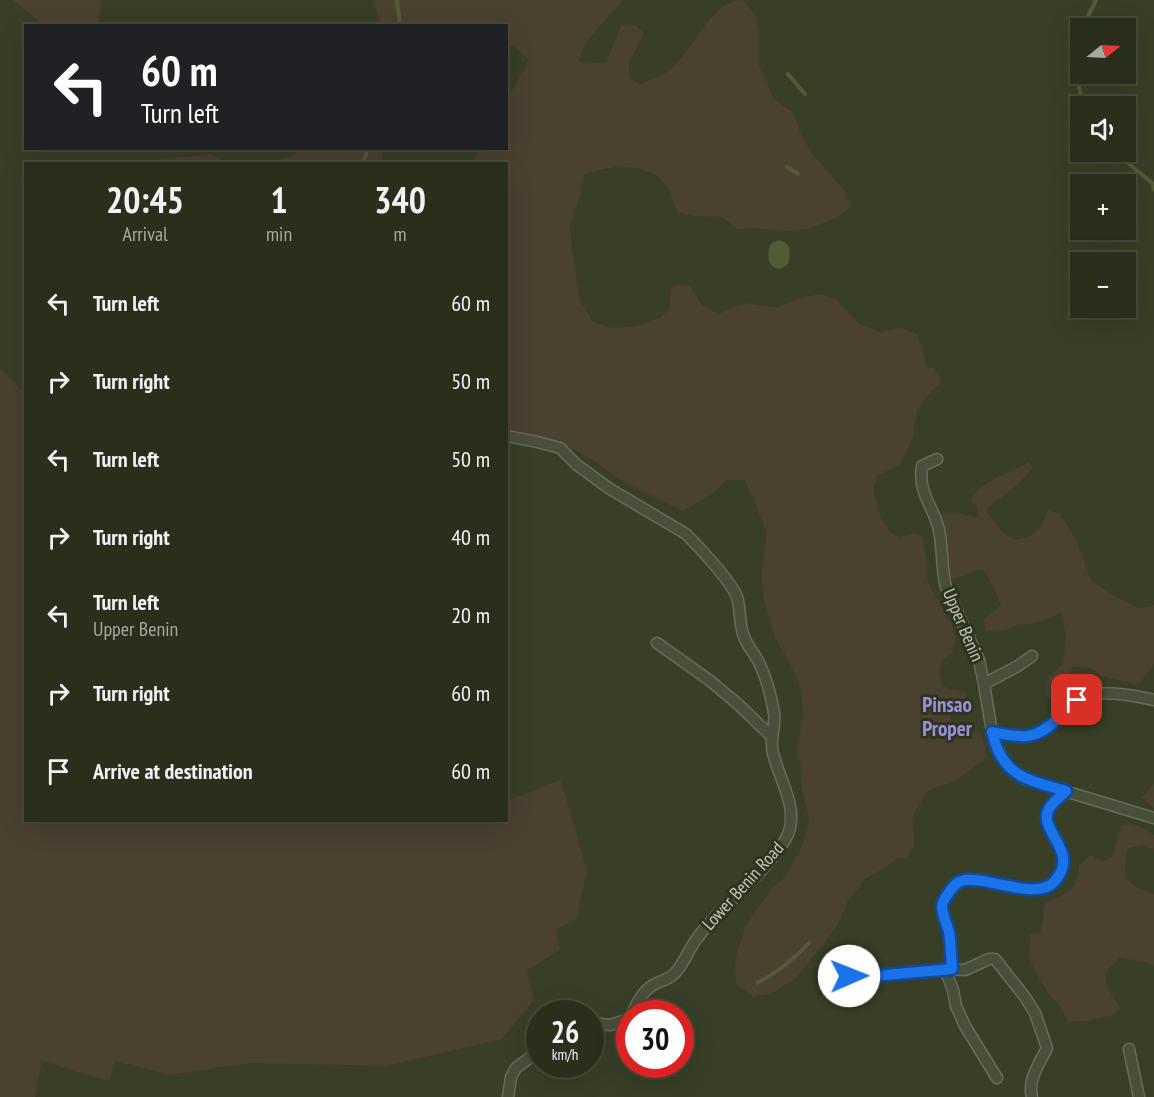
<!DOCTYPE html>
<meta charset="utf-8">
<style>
:root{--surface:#2a2f1c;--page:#323725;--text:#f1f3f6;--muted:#a5a9a3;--line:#464a3b}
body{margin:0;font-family:"PT Sans Narrow",sans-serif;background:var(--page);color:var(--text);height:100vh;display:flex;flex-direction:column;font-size:22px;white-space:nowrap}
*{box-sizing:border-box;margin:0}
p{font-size:20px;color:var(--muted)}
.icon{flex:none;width:33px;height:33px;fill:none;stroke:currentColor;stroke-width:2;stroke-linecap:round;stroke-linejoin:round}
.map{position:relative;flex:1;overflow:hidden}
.panel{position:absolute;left:24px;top:162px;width:484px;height:660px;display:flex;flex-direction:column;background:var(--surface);border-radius:0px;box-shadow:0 6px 24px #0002,0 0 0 2px var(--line)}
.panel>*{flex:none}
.top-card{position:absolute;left:24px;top:24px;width:484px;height:126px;border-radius:0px;box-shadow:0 6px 24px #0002,0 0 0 2px var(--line);background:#202124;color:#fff;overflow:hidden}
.needle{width:39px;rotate:72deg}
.controls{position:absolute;left:1070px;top:18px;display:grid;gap:12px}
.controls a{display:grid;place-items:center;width:66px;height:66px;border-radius:0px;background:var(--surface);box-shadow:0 6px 24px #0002,0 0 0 2px var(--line);font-size:30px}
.speed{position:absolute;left:526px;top:1000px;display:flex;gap:12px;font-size:30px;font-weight:700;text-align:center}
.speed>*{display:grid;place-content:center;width:78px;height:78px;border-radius:50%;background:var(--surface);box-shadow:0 6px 24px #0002,0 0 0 2px var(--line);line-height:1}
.speed small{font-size:15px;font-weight:400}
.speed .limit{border:9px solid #d22;background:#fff;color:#111}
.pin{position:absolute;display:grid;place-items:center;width:51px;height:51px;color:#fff;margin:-26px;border-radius:12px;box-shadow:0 3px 9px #0006}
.me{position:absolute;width:66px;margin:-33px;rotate:89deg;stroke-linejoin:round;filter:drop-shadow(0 0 4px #0008)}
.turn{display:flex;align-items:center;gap:21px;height:126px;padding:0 18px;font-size:27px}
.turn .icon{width:78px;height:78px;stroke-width:2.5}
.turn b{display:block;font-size:42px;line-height:51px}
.eta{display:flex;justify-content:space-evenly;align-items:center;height:102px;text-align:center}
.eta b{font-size:36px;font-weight:700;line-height:42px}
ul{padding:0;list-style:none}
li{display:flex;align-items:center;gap:18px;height:78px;padding:0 18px}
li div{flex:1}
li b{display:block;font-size:22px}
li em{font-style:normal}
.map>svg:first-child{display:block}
</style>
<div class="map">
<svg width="1154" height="1097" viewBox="0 0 1154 1097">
<rect width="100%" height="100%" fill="#383f26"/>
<path fill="#4b4131" d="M13 0H102L98 25 43 26 38 20Z
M373 0H622L585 44 578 62 606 63 621 26 635 25 644 33 629 62V77L640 84C651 80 664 76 673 67 694 49 711 0 743 0L757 17 759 31V65L774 99 793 113 803 139 815 157 844 190 851 207 836 218 808 229 785 231 757 228 737 229 722 217 694 216 677 212 669 188 653 173 636 168 617 166 584 174 580 196 570 224 572 249 580 301 593 322 612 328 637 326 660 318 669 309 671 287 678 285 690 286 702 305 718 314 746 303 760 306 779 307 800 298 821 294 836 299 859 324 880 332 901 328 917 334 925 357 926 367 934 368 939 374 941 382 928 395 917 410 913 437 900 465 878 475 873 491 882 520 890 532 900 537 913 533 922 536 927 562V580L951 624 955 637 952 653 942 660 939 673 943 686 950 689 966 692V698L957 702 950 709 952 727 963 734 980 732 985 746 986 758 958 779 927 791 913 816 914 846 907 858H898L885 868 866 878 848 901 837 926 797 977 773 993 753 997 736 984 735 960 745 927 772 888 784 878 795 861 803 844 809 818 802 790 800 761 797 752 803 713 800 686 790 664 774 635 764 599 761 577 767 532 745 480H726L713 493 683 511 623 482 596 462 563 443 507 432V164L472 163 480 149 507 148V100L529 60 513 45 507 47V26L381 25Z
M295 149H383L382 163H270L296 154Z
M210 154 221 159 227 163H143C164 157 188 158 210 154Z
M0 367 25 395 26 820H507V801L561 780 587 871 576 920 557 929 560 950 527 970 534 1000 502 1039 386 1066 250 1063 170 1075 116 1061 109 1081 42 1061 35 1097H0Z
M1029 462 1033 468 1016 486 986 509 999 529 1014 540C1035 537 1041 530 1048 510L1060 513 1077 542 1090 579 1112 595 1137 608 1152 606 1154 604V664L1140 683 1134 684 1101 676 1091 668 1073 666 1066 682 1075 696 1070 704 1059 706 1045 695 1048 677 1063 664 1066 636 1061 612 1048 619 1031 624 1018 625 1005 630 986 631 983 620 1001 605 989 578 982 569 949 580 939 521 942 514H962L978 518V509L971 500C980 481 1011 472 1029 462Z
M1154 784V808L1141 798Z
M1129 823 1144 828 1154 835V849L1144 845 1128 848C1121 879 1125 884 1154 894V966L1147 962 1120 958C1116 962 1109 967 1107 972 1102 984 1114 998 1120 1008L1114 1015 1085 1021 1069 1022 1056 1001 1048 993 1036 973 1029 957 1030 934 1040 933 1042 924 1045 903C1057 898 1071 893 1077 881 1079 877 1079 870 1079 866L1090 856 1103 861 1113 856 1121 826Z"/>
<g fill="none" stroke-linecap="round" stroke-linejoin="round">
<path stroke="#515c34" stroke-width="4" d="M397 0 400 26
M1086 28 1089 14 1096 0
M1080 54 1078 82 1083 106
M788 74 805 94
M1115 152 1152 183 1154 190
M363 164 368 148
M787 167 798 174
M757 983C777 973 793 960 809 943"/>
<path stroke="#515c34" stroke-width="21" d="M779 251V258"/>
<g stroke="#676c58" stroke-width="13">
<path id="minor" d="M507 436 537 442 560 448 577 465 610 489 686 534C699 547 731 581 737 597 741 610 739 625 744 637 748 647 756 655 760 665 767 679 771 696 774 713 776 726 769 739 773 753 779 780 802 812 785 840 762 877 724 902 698 937 689 948 685 962 676 972 671 979 660 981 653 985 642 992 637 1003 632 1014
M937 459 922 466C918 494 933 505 939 530 943 549 941 568 946 587L979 660 984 684 992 732 1002 759 1013 770 1025 779 1154 818
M657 643 709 680 739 705 771 736
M984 684 1018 666 1032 656
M992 732C1005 734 1021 739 1033 735 1045 732 1054 721 1063 713 1067 709 1072 704 1077 700 1095 688 1133 695 1154 700
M945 969 953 990 956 1006 965 1026 997 1078
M952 969C951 957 951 944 949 932 947 924 942 914 942 906 943 901 945 898 948 893 951 888 955 883 961 881 985 873 1035 903 1054 882 1083 851 1034 830 1050 807 1054 800 1061 795 1067 791
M849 976 885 975 945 969 965 970 989 959H995L1025 997 1035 1013 1047 1048C1040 1063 1027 1080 1032 1097
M591 1023 610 1025 629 1019 630 1017
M1129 1049 1139 1097
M508 1097 511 1077 516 1068 540 1050"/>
</g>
<use href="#minor" stroke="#494f3a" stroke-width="10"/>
</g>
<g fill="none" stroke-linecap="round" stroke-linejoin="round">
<g stroke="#114b97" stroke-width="15">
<path id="route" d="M849 976 885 975 952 969C951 957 951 944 949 932 947 924 942 914 942 906 943 901 945 898 948 894 951 889 955 883 961 881 985 874 1035 902 1054 882 1083 851 1034 830 1050 807 1054 801 1061 796 1066 791 1043 784 1017 781 1003 759 997 752 995 741 992 732 1003 734 1015 737 1026 736 1046 735 1063 713 1077 700"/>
</g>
<use href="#route" stroke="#1a73e8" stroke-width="10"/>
</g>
<g text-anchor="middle" stroke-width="6" stroke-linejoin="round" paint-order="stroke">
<g font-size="18" fill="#c4c9b7" stroke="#2e341f">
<text transform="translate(963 625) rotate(67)" y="6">Upper Benin</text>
<text transform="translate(743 886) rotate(-48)" y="6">Lower Benin Road</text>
</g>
<g font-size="21" font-weight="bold" fill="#9a90dc" stroke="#2e341f">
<text x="947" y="712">Pinsao<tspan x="947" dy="24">Proper</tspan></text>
</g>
</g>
</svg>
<div class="controls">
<a><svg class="needle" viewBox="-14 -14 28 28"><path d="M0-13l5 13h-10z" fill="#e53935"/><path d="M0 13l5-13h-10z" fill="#a5a9a3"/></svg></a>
<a><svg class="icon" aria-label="sound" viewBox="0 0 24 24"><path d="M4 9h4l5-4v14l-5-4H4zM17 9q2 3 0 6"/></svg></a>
<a>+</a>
<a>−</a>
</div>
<div class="speed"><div>26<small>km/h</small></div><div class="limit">30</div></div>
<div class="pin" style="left:1077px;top:700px;background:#d93025"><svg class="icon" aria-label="arrive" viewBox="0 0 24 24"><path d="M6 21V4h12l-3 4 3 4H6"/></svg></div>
<svg class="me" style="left:849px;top:976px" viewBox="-20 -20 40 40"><circle r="19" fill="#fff"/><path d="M0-13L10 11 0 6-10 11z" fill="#1a73e8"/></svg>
<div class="top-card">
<div class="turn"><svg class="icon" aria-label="left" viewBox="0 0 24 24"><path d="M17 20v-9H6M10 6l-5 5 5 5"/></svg><div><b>60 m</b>Turn left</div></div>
</div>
<section class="panel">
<div class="eta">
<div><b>20:45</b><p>Arrival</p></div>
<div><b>1</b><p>min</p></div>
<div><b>340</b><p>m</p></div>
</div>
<ul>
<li><svg class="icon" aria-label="left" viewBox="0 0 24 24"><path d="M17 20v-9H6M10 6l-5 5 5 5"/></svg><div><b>Turn left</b></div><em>60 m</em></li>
<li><svg class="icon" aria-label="right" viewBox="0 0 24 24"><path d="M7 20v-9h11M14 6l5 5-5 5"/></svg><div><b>Turn right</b></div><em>50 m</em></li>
<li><svg class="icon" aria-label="left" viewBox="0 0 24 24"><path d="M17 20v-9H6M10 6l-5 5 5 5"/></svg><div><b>Turn left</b></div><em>50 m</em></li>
<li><svg class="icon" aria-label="right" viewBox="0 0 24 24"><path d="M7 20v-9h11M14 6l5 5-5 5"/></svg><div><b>Turn right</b></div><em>40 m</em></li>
<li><svg class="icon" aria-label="left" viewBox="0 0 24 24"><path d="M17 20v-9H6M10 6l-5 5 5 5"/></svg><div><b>Turn left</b><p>Upper Benin</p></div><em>20 m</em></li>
<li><svg class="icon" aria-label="right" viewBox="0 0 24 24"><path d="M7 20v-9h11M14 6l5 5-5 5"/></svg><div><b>Turn right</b></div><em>60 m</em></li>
<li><svg class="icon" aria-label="arrive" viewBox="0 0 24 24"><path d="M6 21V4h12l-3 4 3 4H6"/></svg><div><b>Arrive at destination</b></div><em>60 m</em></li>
</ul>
</section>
</div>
